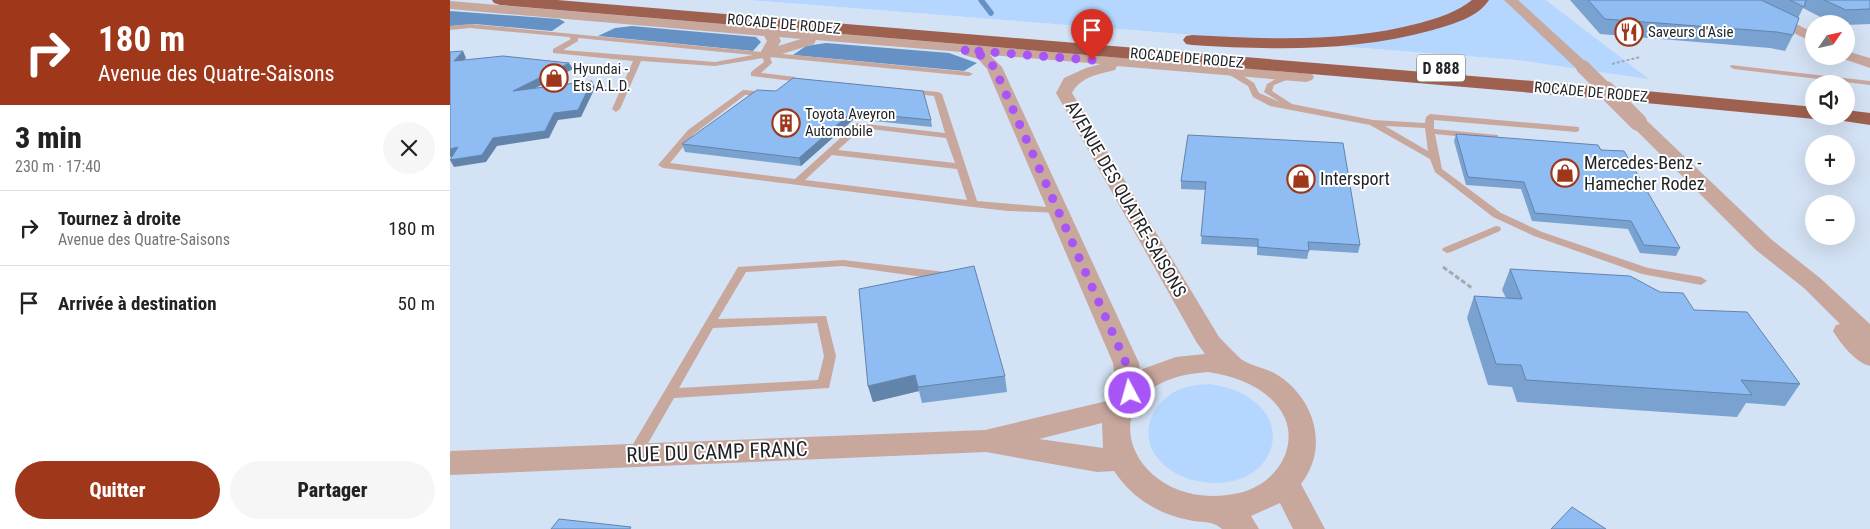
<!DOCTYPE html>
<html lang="fr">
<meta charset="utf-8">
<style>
:root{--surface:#fff;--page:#f6f6f6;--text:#222;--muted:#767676;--line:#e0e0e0;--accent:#9f371b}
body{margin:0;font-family:"Roboto Condensed",sans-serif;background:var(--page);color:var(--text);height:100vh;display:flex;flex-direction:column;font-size:19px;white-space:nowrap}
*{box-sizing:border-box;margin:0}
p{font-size:16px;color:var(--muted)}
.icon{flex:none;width:28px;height:28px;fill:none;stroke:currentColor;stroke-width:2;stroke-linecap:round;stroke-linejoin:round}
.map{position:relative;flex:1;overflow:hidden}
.drawer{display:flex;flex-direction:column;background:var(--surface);width:450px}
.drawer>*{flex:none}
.banner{background:#9f371b;color:#fff;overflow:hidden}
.needle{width:32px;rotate:56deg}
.tools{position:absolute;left:1355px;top:15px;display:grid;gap:10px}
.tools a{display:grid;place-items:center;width:50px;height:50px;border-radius:50%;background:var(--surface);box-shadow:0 5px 20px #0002;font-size:25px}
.pin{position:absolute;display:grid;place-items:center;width:42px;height:42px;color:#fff;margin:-51px -21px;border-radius:50% 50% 50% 0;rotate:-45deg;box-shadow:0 0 5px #0007}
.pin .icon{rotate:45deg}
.me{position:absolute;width:55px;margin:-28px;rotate:354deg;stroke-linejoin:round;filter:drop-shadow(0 0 4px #0008)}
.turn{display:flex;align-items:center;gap:18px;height:105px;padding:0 15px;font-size:22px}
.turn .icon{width:65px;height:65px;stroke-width:2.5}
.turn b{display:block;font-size:35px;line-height:42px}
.round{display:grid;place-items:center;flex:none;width:52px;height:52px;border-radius:26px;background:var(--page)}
.summary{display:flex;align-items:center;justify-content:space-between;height:85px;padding:0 15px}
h1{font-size:30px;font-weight:800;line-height:38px}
.primary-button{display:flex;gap:10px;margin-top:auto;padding:10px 15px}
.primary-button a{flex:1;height:58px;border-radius:30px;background:var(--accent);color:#fff;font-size:20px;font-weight:800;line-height:58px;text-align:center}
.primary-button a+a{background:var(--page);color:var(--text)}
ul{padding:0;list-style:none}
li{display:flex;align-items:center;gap:15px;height:75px;padding:0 15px;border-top:1px solid var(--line)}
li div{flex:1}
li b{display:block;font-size:19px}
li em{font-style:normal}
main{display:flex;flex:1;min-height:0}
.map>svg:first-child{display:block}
</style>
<main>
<section class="drawer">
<div class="banner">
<div class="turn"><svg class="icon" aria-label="right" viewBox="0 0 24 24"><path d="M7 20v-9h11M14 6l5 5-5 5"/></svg><div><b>180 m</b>Avenue des Quatre-Saisons</div></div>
</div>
<div class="summary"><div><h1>3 min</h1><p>230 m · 17:40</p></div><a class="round"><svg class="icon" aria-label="close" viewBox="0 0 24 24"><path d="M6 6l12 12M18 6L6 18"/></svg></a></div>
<ul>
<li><svg class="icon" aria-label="right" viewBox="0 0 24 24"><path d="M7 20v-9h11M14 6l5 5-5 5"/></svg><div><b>Tournez à droite</b><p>Avenue des Quatre-Saisons</p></div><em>180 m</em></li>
<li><svg class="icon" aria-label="arrive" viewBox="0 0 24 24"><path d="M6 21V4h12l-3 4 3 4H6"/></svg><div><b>Arrivée à destination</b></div><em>50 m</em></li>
</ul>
<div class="primary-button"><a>Quitter</a><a>Partager</a></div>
</section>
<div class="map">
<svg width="1420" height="529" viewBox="0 0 1420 529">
<rect width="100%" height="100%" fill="#e4eef9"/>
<path fill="#d3e2f4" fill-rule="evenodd" d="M0 0H298L1067 60 1198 78 1096 0H1420V529H0ZM1364 24H1396V56H1364ZM1364 84H1396V116H1364ZM1364 144H1396V176H1364ZM1364 204H1396V236H1364Z"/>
<path fill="#b4d6ff" d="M298 0H1096L1199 79 1067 60Z
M759 384C856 398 833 493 753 482 738 480 723 474 712 463 688 440 698 406 726 391 736 386 748 385 759 384Z"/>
<path fill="#6591c5" d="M0 11 109 19 115 22 102 31 25 24 0 26Z
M182 26 306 37 311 42 303 51 148 36 165 28Z
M376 43 499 53 527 63 514 71 343 55 356 46Z"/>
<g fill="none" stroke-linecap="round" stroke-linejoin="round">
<path stroke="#6591c5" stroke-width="5.5" d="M531 0 541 13"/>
<path stroke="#a1a9b1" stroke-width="2" stroke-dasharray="3 2" stroke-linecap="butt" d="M1162 64 1190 57"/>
<path stroke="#a1a9b1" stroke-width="3" stroke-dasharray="5 2.5" stroke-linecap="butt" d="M993 267 1022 288"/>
<path fill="#c8a79d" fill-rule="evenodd" d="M20 24 519 72 523 74 519 76 320 57 322 63 311 73 345 77V81H342L301 76V72L314 62 313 58 265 66 191 61 170 109 166 112 162 109 183 61 103 53V49L121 39 119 37 20 28 0 30V26ZM128 38 303 55 265 62 113 50 128 41Z
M1281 65 1420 81V85L1284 69 1280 67Z
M778 70H784L804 83 809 93 830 102 814 92 817 84 835 74H841V78L824 85 822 91 842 104 923 120 975 123 976 117 980 114 1129 127V131L1126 132 984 120V129L1048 135V139L1045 140 985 134 992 169 1051 213 1092 232 1198 268 1251 277 1257 281 1251 285 1192 274 1084 236 1043 217 985 172 980 159 920 125 820 106 803 97 798 86 778 74ZM935 126 975 128 978 151Z
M456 89 488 92 492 94 527 201 608 208 612 209 613 211 612 213 558 211 523 207 213 168 208 165 238 130 293 90 318 92 322 94 318 96 295 95 244 134 220 163 345 179 407 123 495 133 484 96 459 93 455 91ZM412 128 496 138 505 163 388 150ZM382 155 507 169 517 200 355 180Z
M1046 226 1050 227 1051 229 1050 231 1001 252 997 253 992 250 993 248Z
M393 260 495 272 501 276 495 280 393 266 296 272 268 319 376 316 386 356 379 388 224 398 189 459 184 461 179 459 177 455 179 451 288 267ZM367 323 374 356 368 380 229 388 263 328Z"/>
<path fill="#c8a79d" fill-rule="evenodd" d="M1054 0H1068L1138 64 1141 67 1138 70H1128Z
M1283 0H1299L1364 33V43L1284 3Z
M0 1 862 74 864 77 862 80 856 82 667 66 665 70C649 74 630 77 622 93L769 337C776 344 783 352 791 359 798 365 816 368 826 374 864 397 880 447 851 484L875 529H843L830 503 801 516 809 529H772C763 520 751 523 739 520 708 514 682 498 664 471L647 472 536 452 0 475V451L535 430 661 400 666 391 663 363 537 69 528 59 514 55 512 52 366 40 364 44 316 59 311 58 309 55 317 41 314 36 0 9ZM329 37 351 39 328 46 331 41ZM540 55 651 64 636 68 614 78 606 93 747 343 755 354 726 357 690 370 689 363 552 67ZM758 372C783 376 808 384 825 403 856 437 830 484 789 493 679 518 626 380 758 372ZM652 423 653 448 589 439Z
M1396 51 1420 58V68L1391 58 1389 56H1396Z
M1188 117 1194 118 1322 240 1370 278 1420 324V366C1405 362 1391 344 1383 331L1386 325 1390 324 1354 288 1306 250 1182 126 1179 122 1182 118Z"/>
<path fill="#9e604f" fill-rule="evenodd" d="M42 0H107L1143 86 1364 107V116H1372L1364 119 1143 98 50 5 44 3Z
M1022 0H1039C1027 18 1003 24 983 30 903 52 824 50 742 45L736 44 733 40 736 36 742 35C818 39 895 43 970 23 988 18 1007 12 1022 0Z
M1396 110 1420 113V125L1387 120 1384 116H1396Z"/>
<path stroke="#c8a79d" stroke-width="14" d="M1133 67 1158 92"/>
<path stroke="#c8a79d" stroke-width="18" d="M1156 90 1188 122"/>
</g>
<path fill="#7aa2d1" d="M1120 0H1420V24L1396 25V24H1384L1353 8 1348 18 1343 35 1335 51 1320 48 1150 34Z
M326 91 481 120 482 127 404 119 351 166 235 152 232 144Z
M1006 134 1151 150 1230 248 1226 256 1190 253 1178 229 1082 221 1071 189 1016 185 1004 141Z
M738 135 910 245 908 253 859 250 857 259 807 255V247L751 244 756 190 731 189V181Z
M1060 269 1210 292 1244 310 1350 384 1335 406 1296 403 1287 417 1067 402 1062 387 1038 385 1017 318 1024 296 1056 298 1052 290Z
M555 376 557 392 472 403 469 391 423 402 418 386Z"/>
<path fill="#6384aa" d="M13 51 16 58 7 68 4 61Z
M119 63 123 69 66 98 63 91Z
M142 81 145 88 131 117 108 120 99 138 47 146 36 162 4 167 0 160 43 138 104 113Z
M402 112 404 119 351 166 349 158Z
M8 147 13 155 0 157V149Z
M465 375 469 391 423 402 418 386Z"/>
<path fill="#8ebcf3" stroke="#6384aa" d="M1138 0H1311L1349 18 1343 35 1327 32 1155 19Z
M1340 0H1356L1354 7Z
M1374 0H1420V9L1396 10Z
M13 51 4 61 53 56 119 63 63 91 142 81 128 110 104 113 95 131 43 138 32 155 0 160 8 147 0 149V52Z
M343 78 473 91 481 120 402 112 349 158 232 144 307 90 326 91Z
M1006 134 1148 145 1151 150 1174 151 1230 248 1194 245 1181 221 1085 213 1074 182 1018 177Z
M738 135 893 143 910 245 858 242 859 251 808 247V239L751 236 756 182 731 181Z
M524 266 555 376 468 387 465 375 418 386 409 289Z
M1060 269 1180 276 1210 292 1233 293 1244 310 1297 312 1350 384 1291 380 1302 395 1076 380 1071 365 1046 364 1024 296 1072 299Z
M1122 507 1156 529H1101Z
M109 519 181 527 180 529H101Z"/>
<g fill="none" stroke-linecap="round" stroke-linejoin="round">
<path stroke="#a855f7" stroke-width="9" stroke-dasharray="0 16.2" d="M642 60 514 50 533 56 544 67 676 363 680 393"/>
</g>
<defs>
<g id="restaurant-ring" transform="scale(1.4375)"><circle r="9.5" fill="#fff" stroke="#9f371b" stroke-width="1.5"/><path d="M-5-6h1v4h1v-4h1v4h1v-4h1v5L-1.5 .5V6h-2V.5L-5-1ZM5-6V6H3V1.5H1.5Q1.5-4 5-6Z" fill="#9f371b"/></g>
<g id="shop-ring" transform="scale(1.4375)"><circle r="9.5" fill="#fff" stroke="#9f371b" stroke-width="1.5"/><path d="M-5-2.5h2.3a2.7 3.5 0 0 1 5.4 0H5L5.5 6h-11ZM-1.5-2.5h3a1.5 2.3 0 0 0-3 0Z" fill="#9f371b"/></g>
<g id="building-ring" transform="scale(1.4375)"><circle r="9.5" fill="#fff" stroke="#9f371b" stroke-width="1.5"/><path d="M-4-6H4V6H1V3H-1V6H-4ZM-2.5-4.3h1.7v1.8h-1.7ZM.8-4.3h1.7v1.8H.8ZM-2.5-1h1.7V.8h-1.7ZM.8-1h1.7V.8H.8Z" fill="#9f371b"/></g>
</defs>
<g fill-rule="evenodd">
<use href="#restaurant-ring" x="1179" y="32"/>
<use href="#shop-ring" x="104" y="78"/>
<use href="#building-ring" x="336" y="123"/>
<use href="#shop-ring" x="1115" y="173"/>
<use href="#shop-ring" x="851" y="179"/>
</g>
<g text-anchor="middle" stroke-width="4" stroke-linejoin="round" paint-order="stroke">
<g font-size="15" fill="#212529" stroke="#fff">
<text transform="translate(334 24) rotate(5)" y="5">ROCADE DE RODEZ</text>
<text transform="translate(737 58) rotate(5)" y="5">ROCADE DE RODEZ</text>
<text transform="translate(1141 92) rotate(5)" y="5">ROCADE DE RODEZ</text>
</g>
<g font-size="15" fill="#212529" stroke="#fff" text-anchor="start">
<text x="1198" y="37">Saveurs d'Asie</text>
<text x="123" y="74">Hyundai -<tspan x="123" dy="17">Ets A.L.D.</tspan></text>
<text x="355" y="119">Toyota Aveyron<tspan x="355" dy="17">Automobile</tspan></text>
</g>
<rect fill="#fff" stroke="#646669" stroke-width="1" x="967" y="54.5" width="48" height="27" rx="4"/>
<g font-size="16" font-weight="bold" fill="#212529">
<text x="991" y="74">D 888</text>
</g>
<g font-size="18" fill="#212529" stroke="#fff" text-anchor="start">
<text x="1134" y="169">Mercedes-Benz -<tspan x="1134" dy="21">Hamecher Rodez</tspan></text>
<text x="870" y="185">Intersport</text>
</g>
<g font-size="18" fill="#212529" stroke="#fff">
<text transform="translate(676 199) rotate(60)" y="6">AVENUE DES QUATRE-SAISONS</text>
</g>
<g font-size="21" fill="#212529" stroke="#fff">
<text transform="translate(267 452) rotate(-2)" y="7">RUE DU CAMP FRANC</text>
</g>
</g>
</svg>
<div class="tools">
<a><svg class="needle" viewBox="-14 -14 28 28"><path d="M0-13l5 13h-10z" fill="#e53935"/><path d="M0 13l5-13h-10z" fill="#767676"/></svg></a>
<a><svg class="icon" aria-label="sound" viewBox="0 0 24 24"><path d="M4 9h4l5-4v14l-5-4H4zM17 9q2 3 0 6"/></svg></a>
<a>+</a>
<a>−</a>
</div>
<div class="pin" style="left:642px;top:60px;background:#d93025"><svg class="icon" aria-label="arrive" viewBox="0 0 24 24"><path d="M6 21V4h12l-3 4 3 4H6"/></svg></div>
<svg class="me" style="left:680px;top:393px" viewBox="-20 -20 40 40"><circle r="17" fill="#a855f7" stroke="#fff" stroke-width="3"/><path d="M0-11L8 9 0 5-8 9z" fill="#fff"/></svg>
</div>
</main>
